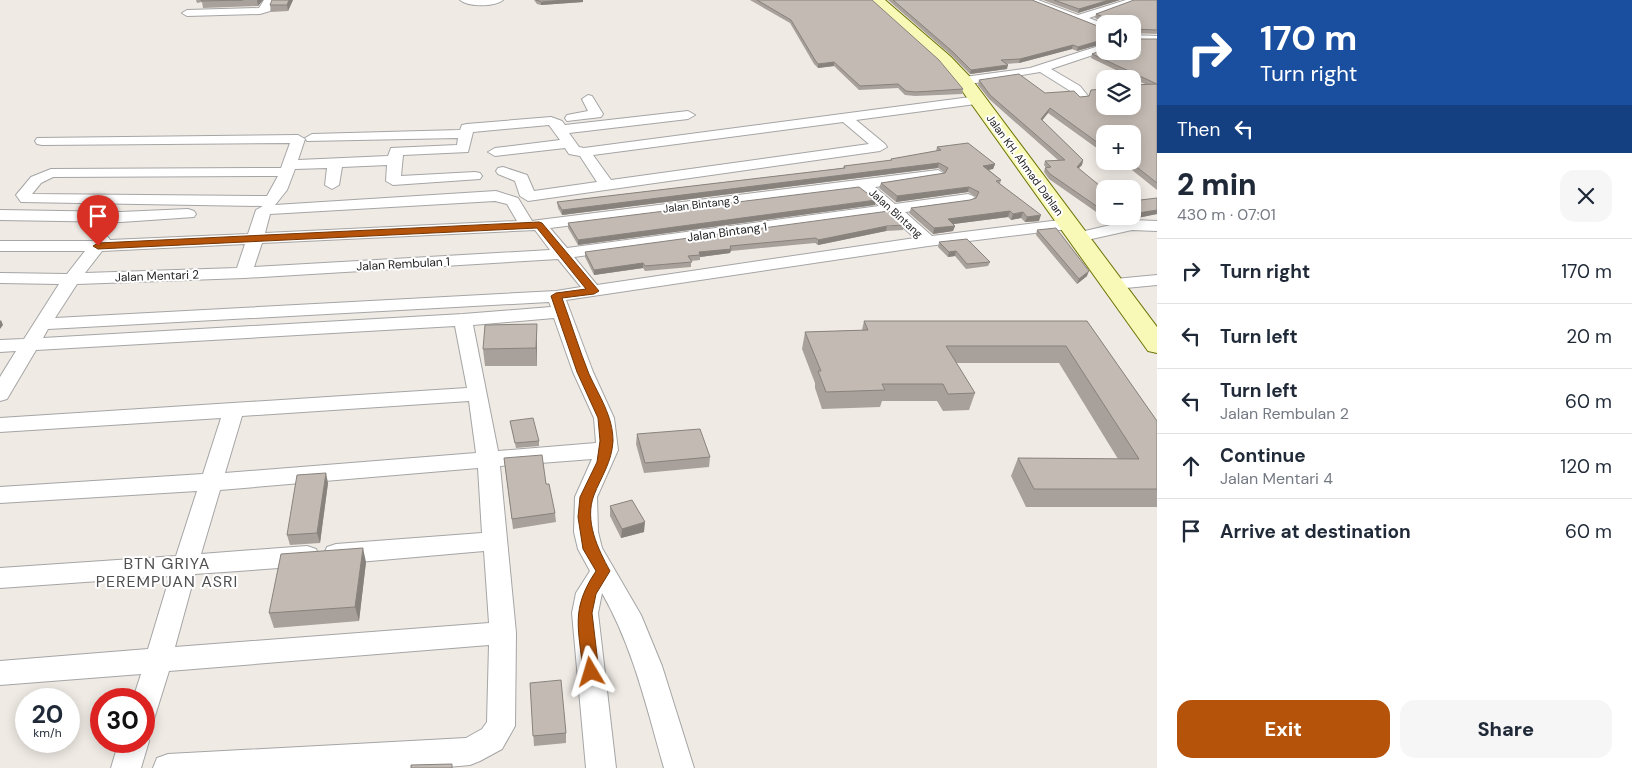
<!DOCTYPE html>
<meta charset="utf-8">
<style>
:root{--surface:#fff;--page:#f6f6f7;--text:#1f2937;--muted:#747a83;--line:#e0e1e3;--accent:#b45309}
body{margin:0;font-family:"DM Sans",sans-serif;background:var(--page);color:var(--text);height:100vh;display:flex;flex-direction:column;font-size:19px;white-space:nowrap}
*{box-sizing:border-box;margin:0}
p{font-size:16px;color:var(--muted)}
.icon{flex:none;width:28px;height:28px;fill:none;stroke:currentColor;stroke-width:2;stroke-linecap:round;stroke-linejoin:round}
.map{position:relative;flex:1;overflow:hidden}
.details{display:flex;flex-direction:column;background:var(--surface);width:475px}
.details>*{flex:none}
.guide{background:#1a4fa0;color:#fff;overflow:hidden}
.controls{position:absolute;left:1096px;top:15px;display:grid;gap:10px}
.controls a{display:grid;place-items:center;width:45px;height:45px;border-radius:10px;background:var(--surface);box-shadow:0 2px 12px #0003;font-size:25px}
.speed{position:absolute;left:15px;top:688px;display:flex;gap:10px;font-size:25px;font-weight:700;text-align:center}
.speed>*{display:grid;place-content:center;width:65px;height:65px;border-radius:50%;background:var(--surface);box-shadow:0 2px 12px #0003;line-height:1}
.speed small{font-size:12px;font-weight:400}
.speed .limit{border:8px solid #d22;background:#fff;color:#111}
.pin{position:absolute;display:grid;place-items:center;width:42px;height:42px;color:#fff;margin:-51px -21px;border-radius:50% 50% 50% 0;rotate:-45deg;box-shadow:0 0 5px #0007}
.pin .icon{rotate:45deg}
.me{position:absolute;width:55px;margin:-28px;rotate:353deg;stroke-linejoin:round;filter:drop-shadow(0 0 4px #0008)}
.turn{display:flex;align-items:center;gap:18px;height:105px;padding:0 20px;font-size:22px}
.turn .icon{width:65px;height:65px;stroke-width:2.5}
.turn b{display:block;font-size:35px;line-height:42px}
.then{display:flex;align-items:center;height:48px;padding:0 20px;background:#0003;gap:10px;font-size:19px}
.round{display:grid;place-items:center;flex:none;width:52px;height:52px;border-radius:15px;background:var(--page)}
.headline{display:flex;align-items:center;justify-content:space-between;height:85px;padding:0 20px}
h1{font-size:30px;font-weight:800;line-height:38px}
.button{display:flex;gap:10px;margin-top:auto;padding:10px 20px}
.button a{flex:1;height:58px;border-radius:15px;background:var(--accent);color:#fff;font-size:20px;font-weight:800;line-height:58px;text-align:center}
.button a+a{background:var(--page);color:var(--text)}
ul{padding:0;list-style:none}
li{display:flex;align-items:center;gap:15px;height:65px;padding:0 20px;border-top:1px solid var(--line)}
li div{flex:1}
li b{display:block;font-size:19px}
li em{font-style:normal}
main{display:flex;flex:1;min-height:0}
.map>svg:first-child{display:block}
</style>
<main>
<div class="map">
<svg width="1157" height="768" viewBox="0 0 1157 768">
<rect width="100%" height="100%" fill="#efeae4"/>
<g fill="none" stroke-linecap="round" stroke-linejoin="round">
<g stroke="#a5a5a5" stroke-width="2">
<path id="street" d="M264 0H274L270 11 260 14 187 16 182 13 187 10 259 8Z
M460 0H503C495 7 468 7 460 0Z
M1023 0H1038L1078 15 1126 0H1142L1089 18 1105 24V31Z
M1132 35 1157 36V42L1132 41Z
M1105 44V51L1051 69 1080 86 1088 96 1086 99H1078L1072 92 1040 72 964 85 958 81 964 77 1030 68Z
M588 95 592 96 603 114 601 117 567 121 565 118 567 115 588 111 582 99Z
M978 96 983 97 984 100 983 103 856 120 885 144 887 147 880 151 528 201 520 196 515 181 498 174 496 171 498 168 503 167 527 175 534 191 597 182 580 156 569 154 565 148 495 156 488 152 495 148 560 140 549 125 473 132 468 152 403 155 401 176 475 172 480 173 482 176 480 179 393 185 386 181 387 165 342 167 339 185 332 189 325 185 327 168 295 169 287 190 275 205 496 191 518 198 532 221 539 220 938 170 945 174 943 177 875 187 895 204 968 194 973 196 976 199 973 202 968 204 905 212 932 236 1068 219 1074 221 1076 224 1074 227 1068 229 928 246 566 300 593 372 614 418 618 450 597 497 598 532 602 548 641 615 662 666 694 768H664C647 709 633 647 602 593L598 613 616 768H586L572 613 576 593 590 571 578 549 574 532 575 497 592 459 500 466 516 633 515 726 502 749 480 761 470 765 436 768H153L157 758 168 754 466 738 482 729 487 722 489 645 169 671 154 719 144 723V699H133L141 674 0 685V661L148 649 170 576 0 588V568L176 556 197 491 0 503V487L203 474 221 418 0 432V418L467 388 455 326 36 350 7 399 0 401V377L16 351 0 352V340L24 339 59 284 0 283V273L67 274 85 251H0V241H93C97 235 101 235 108 237L110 240 248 234 256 210 263 206 21 202 16 195 31 177 51 169 281 168 290 143 42 145 37 144 35 141 37 138 298 135 305 139 298 160 388 156 391 148 457 145 458 138 307 141 305 138 312 134 460 130 462 125 467 124 551 117 562 121 565 125 688 111 695 115 688 119 569 133 579 147 584 148ZM843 122 869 144 611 180 593 155ZM278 176 267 196 32 194 41 183 53 177ZM859 189 879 206 567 248 550 228ZM495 201 507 204 517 221 265 233 270 214ZM888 214 915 238 597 285 574 257ZM535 230 550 250 254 267 262 243ZM245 244 237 268 85 273 102 251ZM558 259 581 287 556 291 55 318 77 284 244 278ZM549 302 551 307 463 314 43 338 48 329ZM554 318 573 372 594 418 596 443 498 451 473 325ZM469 401 476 453 225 473 242 416ZM478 468 482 533 336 544 327 547 324 554 327 561 336 564 484 551 489 623 175 647 195 574 307 566 316 563 319 556 316 549 307 546 201 554 220 490Z
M188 209 194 211 196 214 194 217 121 222 0 220V210L121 212Z
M1132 220 1157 221V231L1132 230 1078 242 1070 237 1072 234Z
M1157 275V285L1115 289 1109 288 1106 284 1109 280 1115 279Z
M144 731 149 741 141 768H111L119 741H144Z"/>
</g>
<g stroke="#6c7406" stroke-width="2">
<path id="secondary" d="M870 0H885L951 57 970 77 1157 327V353L1148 351 958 85 939 63Z"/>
</g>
<use href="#street" fill="#fff" fill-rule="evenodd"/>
<use href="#secondary" fill="#f8f9b7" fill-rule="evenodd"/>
</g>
<path fill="#a8a09a" d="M196 0H263L258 6 203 8 202 2 197 3Z
M293 0 288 11 271 12 270 5Z
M534 0H583V2L541 5 537 4Z
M750 0H872L963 89 962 94 915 96 905 95 898 88 859 90 834 66 818 68 814 64 790 23Z
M888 0H1032L1105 29V43L1077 51 1072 49 1019 63 1006 64 1007 69 970 74 952 56Z
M1043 0H1120L1078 13Z
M1157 0V34L1132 33V24H1107V23L1095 18 1096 14Z
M1133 39H1157V190L1127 166H1121L1115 161H1132L1105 134V154L1048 113 1042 120 1083 160 1082 165 1078 168 1105 190V216H1132L1157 198V214L1112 223 1049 179 1044 172 1045 168H1046L1044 165 1045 161 1058 160 989 99 978 85 979 80 1045 93 1080 97 1089 96 1104 89 1105 88V106L1147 85 1091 58 1092 54Z
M937 147 995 164 993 169 989 170 1001 180 1000 184 1039 221 1025 222 1021 218 1011 220 1008 217 953 224 955 226 953 231 933 234 909 213 911 208 970 200 976 197 968 192 896 202 879 188 881 183 945 173 938 168 562 215 558 208 557 202 843 168 844 166 890 161 891 159 936 151Z
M875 205 578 245 568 228V223Z
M904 225 903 230 886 231 818 245 815 243 731 251 730 253 700 257V260L691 261V267L645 271 643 268 594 275 585 257V252Z
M1037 230 1087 276 1077 284 1036 235Z
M939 242 990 262 988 266 966 269 955 256 948 257 938 247Z
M864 321H1087L1157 421V507H1026L1011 476 1018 458 1118 459 1059 363H956L975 393 969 410 943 411 937 401H882L880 407 822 409 815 388V383L802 349 805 332 862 330Z
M537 341V366H485L483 349Z
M510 421 539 441V446L516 448Z
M637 434 710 457 709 467 644 473 636 444Z
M504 458 546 484 555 513 556 522 513 529Z
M328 483 320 543 290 545 287 535Z
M610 506 644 532 621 538 610 516Z
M366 562 359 621 274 628 269 613Z
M530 683 566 733V743L534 746Z"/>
<path fill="#88827d" d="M257 0H263L258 6Z
M289 0H293L288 11 287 5Z
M565 0H583V2L541 5V2Z
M1109 0H1120L1078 13 1079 9Z
M1105 39V43L1077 51 1078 47Z
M1073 45 1072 49 1019 63 1020 59Z
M834 62V66L818 68V64Z
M1008 65 1007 69 970 74 971 70Z
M1050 108 1048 113 1040 123 1041 119Z
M1083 160 1082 165 1075 172 1077 167Z
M939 163 938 168 562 215V210Z
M995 164 993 169 981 171 983 166Z
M969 187 968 192 896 202 897 196Z
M876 200 875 205 578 245V240Z
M1157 210V214L1112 223 1114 218 1123 216H1132V214Z
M1010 211 1008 217 946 225 948 219Z
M1023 212 1021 218 1011 220 1013 214Z
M1041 215 1039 221 1025 222 1027 217Z
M887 226 886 231 818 245V240Z
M955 226 953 231 933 234 934 228Z
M731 249 730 253 700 257V255L699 252Z
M956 251 955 256 948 257 949 252Z
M643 263V268L594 275V270Z
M1089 271 1087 276 1077 284 1079 279Z
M1 320 3 325 0 329V321Z
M537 324V366L536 348Z
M326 473 328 483 320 543 317 533Z
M645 522 644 532 621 538 622 529Z
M363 548 366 562 359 621 355 607Z"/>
<path fill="#c3bab3" stroke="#88827d" d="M202 0H243L201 1Z
M272 0H289L287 5H270Z
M536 0H565L541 2Z
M757 0H872L939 60 963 89 916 92 906 91 898 84 860 86 834 62 818 64 815 60 791 20Z
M893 0H1032L1105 29V39L1078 47 1073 45 1020 59 1001 60 1008 65 971 70 953 52Z
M1054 0H1109L1079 9Z
M1134 0H1157V30L1134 29 1132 30V24H1108V19L1096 14Z
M1132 35 1133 39H1157V183L1129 161H1132V134H1105V148L1050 108 1041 119 1083 160 1077 167 1105 190V212L1050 174 1045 168 1051 167 1045 161 1065 160 990 95 979 80 1019 74 1045 93 1074 91 1080 97 1089 96 1091 90 1105 89V106H1132V85L1157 84 1092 54 1105 49V51H1132Z
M968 143 995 164 983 166 1001 180 996 181 1041 215 1027 217 1023 212 1013 214 1010 211 948 219 955 226 934 228 911 208 970 200 976 198 979 192 969 187 897 196 881 183 945 173 948 168 939 163 562 210 557 202 845 168 844 166 892 160 891 159 941 150 937 147Z
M859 187 876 200 578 240 568 223Z
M1157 198V210L1132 214V201Z
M889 211 904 225 887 226 818 240 816 238 730 246 731 249 699 252 700 255 688 256 692 262 645 266 643 263 594 270 585 252Z
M1111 216H1123L1114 218Z
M1056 228 1089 271 1079 279 1037 230Z
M967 239 990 262 967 264 956 251 949 252 939 242Z
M864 321H1087L1157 421V489H1034L1018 458 1139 459 1066 346H946L975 393 948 394 943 384H882L885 390 826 392 818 371H821L805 332 868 330Z
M537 324 536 348 483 349 485 325Z
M533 418 539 441 515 443 510 421Z
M700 429 710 457 645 463 637 434Z
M542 455 546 484H549L555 513 512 519 504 458Z
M326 473 317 533 287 535 297 475Z
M632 500 645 522 622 529 610 506Z
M363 548 355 607 269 613 281 554Z
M561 680 566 733 533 736 530 683Z
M452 764V768H411V765Z"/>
<path fill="#b45309" stroke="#753606" d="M539 222 542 223 599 291 594 294 562 298C571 323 579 349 589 374 599 396 613 416 613 441 612 462 601 477 594 495 584 521 598 549 610 571L596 594 592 613 599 672 597 677 591 679 586 677 583 672C579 628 570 610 596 571L583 549 578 517 580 497 597 462 600 441 598 418 577 372 551 296 556 293 586 289 537 228 98 249 93 246 98 243Z"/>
<g text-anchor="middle" stroke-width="4" stroke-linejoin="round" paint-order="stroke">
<g font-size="11" fill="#1e1e1e" stroke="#fff">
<text transform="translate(1025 165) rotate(54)" y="4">Jalan KH. Ahmad Dahlan</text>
<text transform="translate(701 204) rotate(-7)" y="4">Jalan Bintang 3</text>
<text transform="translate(896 213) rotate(42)" y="4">Jalan Bintang</text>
</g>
<g font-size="12" fill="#1e1e1e" stroke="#fff">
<text transform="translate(727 232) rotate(-8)" y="4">Jalan Bintang 1</text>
<text transform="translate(403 264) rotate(-3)" y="4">Jalan Rembulan 1</text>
<text transform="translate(157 276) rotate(-2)" y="4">Jalan Mentari 2</text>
</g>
<g font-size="16" letter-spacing="1" fill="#515151" stroke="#fff">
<text x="167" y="569">BTN GRIYA<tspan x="167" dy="18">PEREMPUAN ASRI</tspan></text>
</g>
</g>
</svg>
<div class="controls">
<a><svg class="icon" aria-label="sound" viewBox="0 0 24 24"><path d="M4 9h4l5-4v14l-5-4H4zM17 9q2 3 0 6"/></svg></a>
<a><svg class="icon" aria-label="layers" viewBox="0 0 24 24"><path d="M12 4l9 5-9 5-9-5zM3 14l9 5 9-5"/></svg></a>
<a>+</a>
<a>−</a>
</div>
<div class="speed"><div>20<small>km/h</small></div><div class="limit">30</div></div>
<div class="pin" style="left:98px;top:246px;background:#d93025"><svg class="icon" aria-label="arrive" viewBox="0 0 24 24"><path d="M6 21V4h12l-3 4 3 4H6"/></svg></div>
<svg class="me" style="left:591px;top:672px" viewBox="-20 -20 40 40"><path d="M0-17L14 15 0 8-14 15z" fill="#b45309" stroke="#fff" stroke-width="4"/></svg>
</div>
<section class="details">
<div class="guide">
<div class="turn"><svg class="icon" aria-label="right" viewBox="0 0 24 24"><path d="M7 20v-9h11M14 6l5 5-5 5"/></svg><div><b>170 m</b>Turn right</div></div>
<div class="then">Then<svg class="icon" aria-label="left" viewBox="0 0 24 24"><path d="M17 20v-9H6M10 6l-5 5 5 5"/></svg></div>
</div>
<div class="headline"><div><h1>2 min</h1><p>430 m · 07:01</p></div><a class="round"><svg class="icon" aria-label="close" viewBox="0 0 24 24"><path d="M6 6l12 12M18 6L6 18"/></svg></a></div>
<ul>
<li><svg class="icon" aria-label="right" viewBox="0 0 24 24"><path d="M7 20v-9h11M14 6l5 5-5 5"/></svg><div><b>Turn right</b></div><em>170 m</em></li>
<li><svg class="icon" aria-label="left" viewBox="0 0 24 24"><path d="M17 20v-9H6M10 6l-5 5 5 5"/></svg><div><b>Turn left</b></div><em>20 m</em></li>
<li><svg class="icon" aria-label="left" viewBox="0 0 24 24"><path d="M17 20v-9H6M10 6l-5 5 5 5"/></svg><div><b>Turn left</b><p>Jalan Rembulan 2</p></div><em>60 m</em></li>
<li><svg class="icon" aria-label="ahead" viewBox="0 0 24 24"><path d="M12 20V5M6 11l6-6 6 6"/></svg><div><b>Continue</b><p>Jalan Mentari 4</p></div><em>120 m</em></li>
<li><svg class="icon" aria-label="arrive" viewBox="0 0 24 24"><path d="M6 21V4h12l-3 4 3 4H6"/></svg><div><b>Arrive at destination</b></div><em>60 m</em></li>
</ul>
<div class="button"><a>Exit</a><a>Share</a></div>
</section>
</main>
